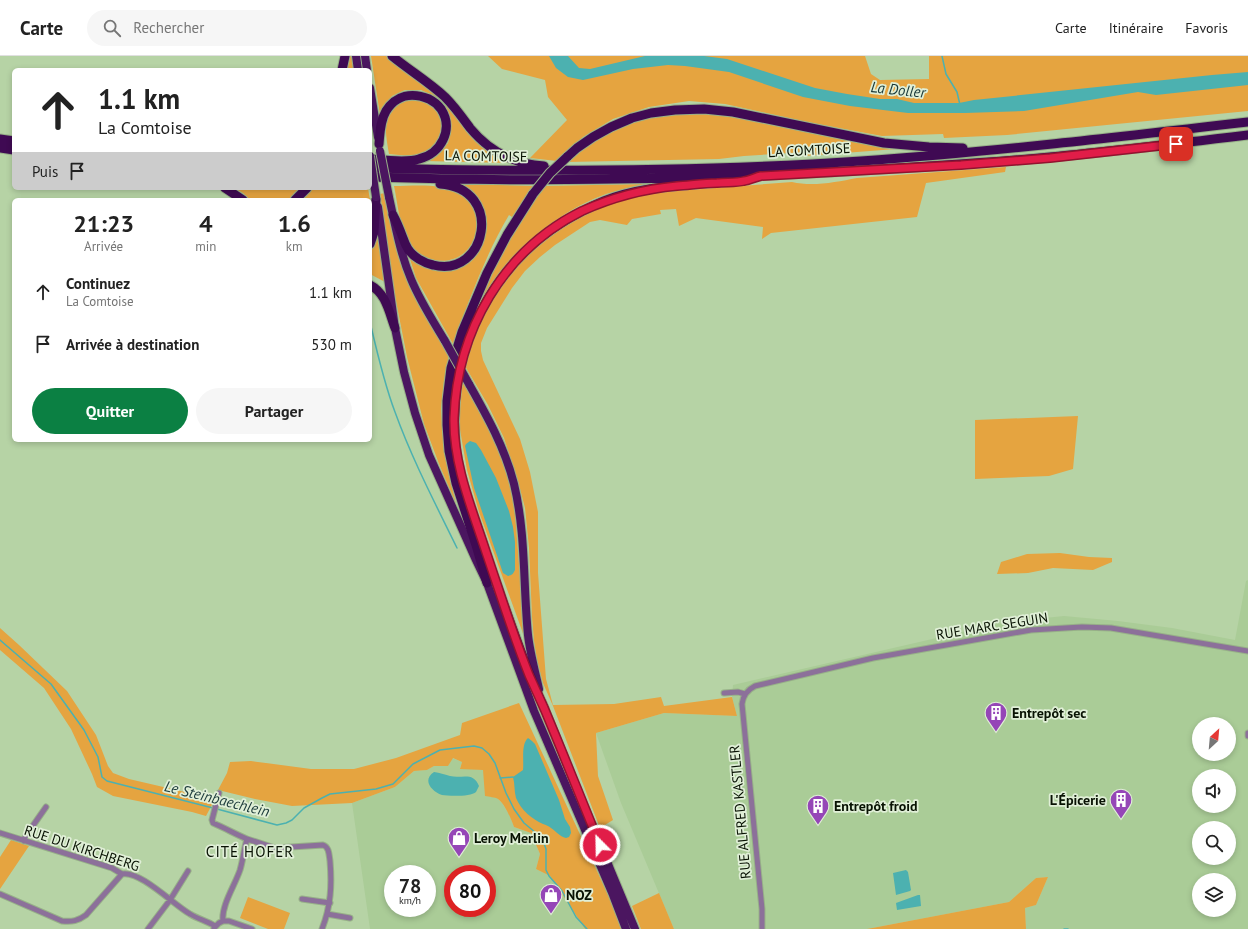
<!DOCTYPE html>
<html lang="fr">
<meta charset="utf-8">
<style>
:root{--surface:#fff;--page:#f6f6f6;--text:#222;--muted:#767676;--line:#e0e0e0;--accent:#0b8043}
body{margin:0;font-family:"PT Sans",sans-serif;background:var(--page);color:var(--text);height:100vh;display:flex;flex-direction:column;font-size:15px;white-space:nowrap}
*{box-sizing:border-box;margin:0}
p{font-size:13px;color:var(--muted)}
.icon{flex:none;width:22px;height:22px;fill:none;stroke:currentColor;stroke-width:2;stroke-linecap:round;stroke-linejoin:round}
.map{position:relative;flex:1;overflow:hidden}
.sheet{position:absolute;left:12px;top:142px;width:360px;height:244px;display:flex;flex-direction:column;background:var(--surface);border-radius:6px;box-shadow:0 2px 6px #0003}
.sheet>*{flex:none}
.guide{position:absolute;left:12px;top:12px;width:360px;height:122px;border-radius:6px;box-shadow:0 2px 6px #0003;background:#fff;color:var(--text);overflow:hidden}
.needle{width:26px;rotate:26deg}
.controls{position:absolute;left:1192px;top:661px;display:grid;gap:8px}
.controls a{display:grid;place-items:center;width:44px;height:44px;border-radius:50%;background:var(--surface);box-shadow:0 2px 6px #0003;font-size:20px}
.speed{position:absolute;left:384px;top:809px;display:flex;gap:8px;font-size:20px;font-weight:700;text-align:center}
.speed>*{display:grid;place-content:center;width:52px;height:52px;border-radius:50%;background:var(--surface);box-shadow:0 2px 6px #0003;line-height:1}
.speed small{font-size:10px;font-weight:400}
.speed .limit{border:6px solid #d22;background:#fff;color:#111}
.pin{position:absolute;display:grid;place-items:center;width:34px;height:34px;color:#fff;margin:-17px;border-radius:8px;box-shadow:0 2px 6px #0006}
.me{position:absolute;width:44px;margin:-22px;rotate:337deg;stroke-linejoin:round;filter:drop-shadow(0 0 3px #0008)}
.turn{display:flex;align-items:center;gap:14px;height:84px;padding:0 20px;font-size:18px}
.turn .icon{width:52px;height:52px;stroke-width:2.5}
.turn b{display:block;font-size:28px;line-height:34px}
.then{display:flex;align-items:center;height:38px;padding:0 20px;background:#0003;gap:8px;font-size:15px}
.eta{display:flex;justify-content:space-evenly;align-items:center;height:68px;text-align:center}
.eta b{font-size:24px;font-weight:700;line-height:28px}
.cta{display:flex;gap:8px;margin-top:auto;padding:8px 20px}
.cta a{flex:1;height:46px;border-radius:24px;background:var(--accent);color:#fff;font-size:16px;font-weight:700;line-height:46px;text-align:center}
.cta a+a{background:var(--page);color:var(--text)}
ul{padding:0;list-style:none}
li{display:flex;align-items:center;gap:12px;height:52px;padding:0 20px}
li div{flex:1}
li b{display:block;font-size:15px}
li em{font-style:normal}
header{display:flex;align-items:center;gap:24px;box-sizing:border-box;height:56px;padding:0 20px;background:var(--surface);border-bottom:1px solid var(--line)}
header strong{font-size:19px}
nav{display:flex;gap:22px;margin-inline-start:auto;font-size:14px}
.search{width:280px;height:36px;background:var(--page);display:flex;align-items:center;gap:10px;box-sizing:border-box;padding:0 14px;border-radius:22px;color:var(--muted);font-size:15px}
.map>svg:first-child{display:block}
</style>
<header>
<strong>Carte</strong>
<div class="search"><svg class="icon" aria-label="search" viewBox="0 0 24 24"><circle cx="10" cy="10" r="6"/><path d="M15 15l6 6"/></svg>Rechercher</div>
<nav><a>Carte</a><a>Itinéraire</a><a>Favoris</a></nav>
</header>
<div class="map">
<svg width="1248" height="873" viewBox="0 0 1248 873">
<rect width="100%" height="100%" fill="#b6d3a5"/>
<path fill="#aacc97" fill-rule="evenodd" d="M1248 524V873H1026L1025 852 1036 849 1048 821 1036 822 1009 846 867 873H674L621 747 596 677 664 657 737 660 732 641 733 629 1006 566 1064 560 1118 565 1172 572 1235 584 1246 525ZM1199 668H1229V698H1199ZM1199 720H1229V750H1199ZM1199 772H1229V802H1199ZM1199 824H1229V854H1199Z
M452 702 462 706 460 712 483 714 498 743 502 747 510 760 514 771 531 777 540 798 536 813 550 820 585 873H370L352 747 395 731 414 715 427 714 434 710H448ZM393 818H427V852H393ZM453 818H487V852H453Z"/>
<path fill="#e5a440" d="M348 0H352L354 14H346Z
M371 0H386L396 9 440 41 512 107 426 105 440 97 448 87 451 75 450 63 445 52 434 40 421 34H405L392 40 385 50 380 59Z
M488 0H865L871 18 880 24 929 23V0H1248V55L1007 79 944 82 943 78 882 80 807 66 725 48 689 45 649 51 613 63 583 81 557 105 530 102 567 64 548 41 545 24 502 13Z
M414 42C420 44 429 46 434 50 450 64 442 91 423 98 413 101 400 99 389 98 386 80 380 54 401 44 405 43 410 42 414 42Z
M679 57 711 58 743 63 859 87 897 91 896 93 805 100V96L744 100 719 103 566 106 589 88 615 73 640 63Z
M1006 111 1005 116 926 127 917 161 771 177 762 183 763 171 696 162 679 170 676 153 660 154 661 158 632 163 627 169 600 164 590 166 555 189 540 201 525 215 512 232 487 272 481 287V295L483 304 520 383 530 416 538 456V517L546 623 553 649 614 648 661 641 664 650 732 641 737 660 664 657 596 677 598 720 613 764 600 772 553 650 543 627 537 604 534 585 532 561 529 492 525 452 519 429 504 382 488 349 465 310C469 298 472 287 476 275 501 216 552 168 612 147 625 143 638 140 651 137L792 126C813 131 836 126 857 122Z
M458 128 534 130 512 161 509 159C485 200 469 244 453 288L416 222 408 197 428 212 443 214 457 212 477 196 484 184 486 170 484 156Z
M645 128C632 131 619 134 606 138 567 152 530 180 504 213 492 229 481 247 471 264 489 216 515 172 544 130Z
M394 130C413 130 441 127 457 136 462 139 469 144 471 148 473 150 474 154 475 157 478 165 478 171 475 180 466 210 428 213 410 188 399 172 398 148 394 130Z
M234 132H300L294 137 290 144H250L243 137Z
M314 132H368L372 156 370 177V144H300L305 138Z
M385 137 400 203 449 299 444 325 441 353 444 395 456 448 439 408 424 368 407 301 394 235 380 138Z
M378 174 385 226 370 218V195Z
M462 322 491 373 504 407 514 445 525 583 479 456 467 414 459 368Z
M1078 360 1073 413 1049 420 975 423V364Z
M1060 497 1089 501 1112 502V506L1093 514 1053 512 1028 517 997 518 1001 506 1027 498Z
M0 572 19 589 67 635 96 679 108 710 113 717 129 723 215 743 206 760 192 756 113 740 97 731 92 718 71 673 44 632 0 594Z
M519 647 617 858 621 873H585L550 820 536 813 540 798 531 777 514 771C511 763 505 748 498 743 495 741 489 741 485 740L483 714 460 713 462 706 453 702 448 710H434L427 714 414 715 395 731 352 747 292 750 255 743 218 734 227 717 230 706 251 705 311 713H354L396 702 460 679 462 667Z
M11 784 29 790 0 833V801Z
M1048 821 1036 849 1025 852 1026 873H867L1009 846 1036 822Z
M659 837 674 873H641L632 850Z
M248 841 290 857 284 873H268L240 862Z"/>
<path fill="#4cb1b0" d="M549 0H568L579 12 590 13 645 0H704L727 3 815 32 847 38 880 43H897L914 47H959L974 44 1212 19 1248 16V29L1156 39 1138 36 1024 55 965 57H908L850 50 803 41 729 16 685 10 668 9 633 13 583 24 568 21 556 12Z
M470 385 476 387 481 394 496 422 509 455 513 471 515 486V514C513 518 512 519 508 520L503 517 474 432 465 390 466 388Z
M528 682 532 685 535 688 559 744 565 763 570 771 571 777 569 781 566 782C559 780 557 776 551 772 549 770 546 769 543 768 532 763 521 754 516 742 514 735 515 728 513 721L523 714C524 704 521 688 528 682Z
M434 716C440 717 444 718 450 720 462 723 473 715 479 730 478 732 477 734 476 736 471 741 448 740 442 739 431 735 422 724 434 716Z
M906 814 908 816 911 834 910 835 896 839 893 817Z
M918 839H920L921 850 897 854 896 847Z"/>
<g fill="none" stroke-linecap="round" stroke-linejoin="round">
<path stroke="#4cb1b0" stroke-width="1.5" d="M942 0 946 18 957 36 960 49
M216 143 217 144
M370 266C377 296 384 327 395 356 412 403 435 447 457 492
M0 584 51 628 84 674 98 701 102 721 107 725 213 752
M500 722 513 721
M217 753 277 769 286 767 292 764 304 752 322 742 330 738 376 733 393 728 413 708 440 694 474 690 482 692 489 698 495 707 506 737 514 753 524 767 542 782 546 793V814L549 820 562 835 576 861 587 873
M1064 873H1068"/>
<g stroke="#97b088" stroke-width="7">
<path id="minor" d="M724 637 738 636 745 638
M1248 677V680
M0 777 112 812 122 818C140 814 175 850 190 858 198 863 207 865 215 870
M247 783 275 792 323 789C329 791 329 798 330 805 332 829 331 850 322 873
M24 785 25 781 46 751
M0 838 62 865C72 866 78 865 86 859L122 818
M302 843 330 847
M327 858 350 862
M223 865H229L252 873
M214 872 219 867 223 865C221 850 235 829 240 814 243 804 244 793 247 783 235 778 225 772 213 767L212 764 219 737
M148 873 170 844 188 815
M762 873V853L742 648C743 639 747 634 755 630L873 602 1031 574 1082 571 1111 572 1248 595"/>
</g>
<g stroke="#97b088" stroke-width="10">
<path id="trunk" d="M356 0 358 14
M365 0 367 14
M370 32 378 81
M389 141C395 168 400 197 411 223 420 245 433 265 445 285
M378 151 395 272 404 316 415 357 429 399 476 504 487 527 534 655 613 839 626 873
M469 328C487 360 505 392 514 428 526 478 523 528 528 579 530 597 535 615 539 633
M542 646 568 712 635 873"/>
</g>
<g stroke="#97b088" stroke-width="11">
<path id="motorway" d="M392 0C409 14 429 26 445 41 455 51 462 61 470 72 489 95 514 108 544 110
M342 14 345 0
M0 83 14 85
M0 92 14 94
M567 101 577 92 593 81 611 71 632 62 651 57 675 54 704 53 733 56 884 87 929 91 963 92
M370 103C383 104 407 107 419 103 441 98 454 73 441 53 438 49 433 45 429 43 412 36 396 39 386 55 380 65 380 77 379 88
M370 112C534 116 697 116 861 105 990 96 1119 81 1248 66
M370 121C523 126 676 124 830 116 903 112 977 108 1050 101 1116 95 1182 87 1248 79
M225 132 243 144
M295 144 307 132
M393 159C397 166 400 174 403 182 404 185 406 190 408 193 413 201 424 207 433 209 487 223 505 132 440 128
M370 188 374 176 376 143
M370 229C386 237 389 256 395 272
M487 527 476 489 456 427 449 395 447 369V345L451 312 462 276 487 217 507 179 533 138
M544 652C520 598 501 542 483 487 473 456 460 425 456 394 445 283 501 187 604 145 636 132 672 130 706 127"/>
</g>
<use href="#minor" stroke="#8c709a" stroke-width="5"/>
<use href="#trunk" stroke="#4b1660" stroke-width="8"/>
<use href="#motorway" stroke="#3f0a53" stroke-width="9"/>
<g stroke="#97b088" stroke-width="10" stroke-linecap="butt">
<path id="trunk-bridge" d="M380 95 389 141
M370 100 376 141
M445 285 469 328"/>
</g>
<g stroke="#97b088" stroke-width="11" stroke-linecap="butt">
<path id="motorway-bridge" d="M533 138 550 117 567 101"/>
</g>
<use href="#trunk-bridge" stroke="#4b1660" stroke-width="8"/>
<use href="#motorway-bridge" stroke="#3f0a53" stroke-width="9"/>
</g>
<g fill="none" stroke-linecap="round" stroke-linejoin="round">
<g stroke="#92132f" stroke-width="10">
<path id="route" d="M600 789C581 743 563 697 544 652 539 641 534 630 529 619 513 579 500 537 486 496 472 453 453 408 454 362 457 275 503 194 582 155 613 141 644 133 677 130 691 129 704 127 717 127 726 126 736 127 744 125 750 124 756 121 761 120L961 109 1050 102 1176 88"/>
</g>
<use href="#route" stroke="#e11d48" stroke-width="7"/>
</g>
<defs>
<g id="building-pin" transform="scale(1.15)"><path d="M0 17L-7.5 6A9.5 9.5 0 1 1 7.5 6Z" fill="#9546b7" stroke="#e0efd7"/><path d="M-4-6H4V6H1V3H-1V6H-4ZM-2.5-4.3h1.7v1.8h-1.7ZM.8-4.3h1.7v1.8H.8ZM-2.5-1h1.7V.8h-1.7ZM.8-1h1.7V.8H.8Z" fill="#fff"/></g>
<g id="shop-pin" transform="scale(1.15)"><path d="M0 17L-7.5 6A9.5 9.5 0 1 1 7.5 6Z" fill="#9546b7" stroke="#e0efd7"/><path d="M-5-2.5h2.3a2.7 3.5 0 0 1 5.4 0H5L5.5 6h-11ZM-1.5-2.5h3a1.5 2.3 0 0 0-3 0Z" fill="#fff"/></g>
</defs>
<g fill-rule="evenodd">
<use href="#building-pin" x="996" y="657"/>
<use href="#building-pin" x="1121" y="744"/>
<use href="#building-pin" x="818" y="750"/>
<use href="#shop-pin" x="459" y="782"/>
<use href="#shop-pin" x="551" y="839"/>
</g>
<g text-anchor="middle" stroke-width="3.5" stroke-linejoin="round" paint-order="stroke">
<g font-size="14" fill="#081203" stroke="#e0efd7">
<text transform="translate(809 94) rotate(-3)" y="5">LA COMTOISE</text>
<text transform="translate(486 100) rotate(1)" y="5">LA COMTOISE</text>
<text transform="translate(992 570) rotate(-9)" y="5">RUE MARC SEGUIN</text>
<text transform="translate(740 756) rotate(-95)" y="5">RUE ALFRED KASTLER</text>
<text transform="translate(82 792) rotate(18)" y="5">RUE DU KIRCHBERG</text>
</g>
<g font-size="14" font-weight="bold" fill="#081203" stroke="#e0efd7" text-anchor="start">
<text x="1012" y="662">Entrepôt sec</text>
<text x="1106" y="749" text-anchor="end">L'Épicerie</text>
<text x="834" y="755">Entrepôt froid</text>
<text x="474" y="787">Leroy Merlin</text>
<text x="566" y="844">NOZ</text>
</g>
<g font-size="15" font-style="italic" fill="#1b3a3a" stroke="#e0efd7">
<text transform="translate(898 34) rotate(6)" y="5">La Doller</text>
<text transform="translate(217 743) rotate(14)" y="5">Le Steinbaechlein</text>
</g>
<g font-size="15" letter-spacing="1" fill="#081203" stroke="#e0efd7">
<text x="250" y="801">CITÉ HOFER</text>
</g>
</g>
</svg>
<div class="controls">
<a><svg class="needle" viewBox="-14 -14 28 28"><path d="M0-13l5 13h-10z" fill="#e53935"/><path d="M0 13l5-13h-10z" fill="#767676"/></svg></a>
<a><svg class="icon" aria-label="sound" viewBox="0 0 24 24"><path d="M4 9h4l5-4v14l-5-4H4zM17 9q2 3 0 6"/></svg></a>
<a><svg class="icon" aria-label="search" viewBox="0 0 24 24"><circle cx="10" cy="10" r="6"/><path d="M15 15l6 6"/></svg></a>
<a><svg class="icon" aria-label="layers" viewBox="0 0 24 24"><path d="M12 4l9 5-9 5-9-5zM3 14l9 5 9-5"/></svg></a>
</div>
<div class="speed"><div>78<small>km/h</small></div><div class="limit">80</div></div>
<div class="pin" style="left:1176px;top:88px;background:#d93025"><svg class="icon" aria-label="arrive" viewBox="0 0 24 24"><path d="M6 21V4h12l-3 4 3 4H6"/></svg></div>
<svg class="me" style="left:600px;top:789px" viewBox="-20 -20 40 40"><circle r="17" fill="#e11d48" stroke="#fff" stroke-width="3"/><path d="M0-11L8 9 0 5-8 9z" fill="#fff"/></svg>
<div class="guide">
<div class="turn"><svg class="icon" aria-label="ahead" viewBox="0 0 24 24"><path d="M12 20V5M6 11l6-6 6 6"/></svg><div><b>1.1 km</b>La Comtoise</div></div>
<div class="then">Puis<svg class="icon" aria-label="arrive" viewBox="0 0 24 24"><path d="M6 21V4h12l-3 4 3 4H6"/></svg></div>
</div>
<section class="sheet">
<div class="eta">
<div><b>21:23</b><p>Arrivée</p></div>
<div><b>4</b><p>min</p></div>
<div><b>1.6</b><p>km</p></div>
</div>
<ul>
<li><svg class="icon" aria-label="ahead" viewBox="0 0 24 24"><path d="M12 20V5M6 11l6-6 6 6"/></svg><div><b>Continuez</b><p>La Comtoise</p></div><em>1.1 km</em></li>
<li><svg class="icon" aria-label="arrive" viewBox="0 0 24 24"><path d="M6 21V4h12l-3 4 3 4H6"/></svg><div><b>Arrivée à destination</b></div><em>530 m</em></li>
</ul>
<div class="cta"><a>Quitter</a><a>Partager</a></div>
</section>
</div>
